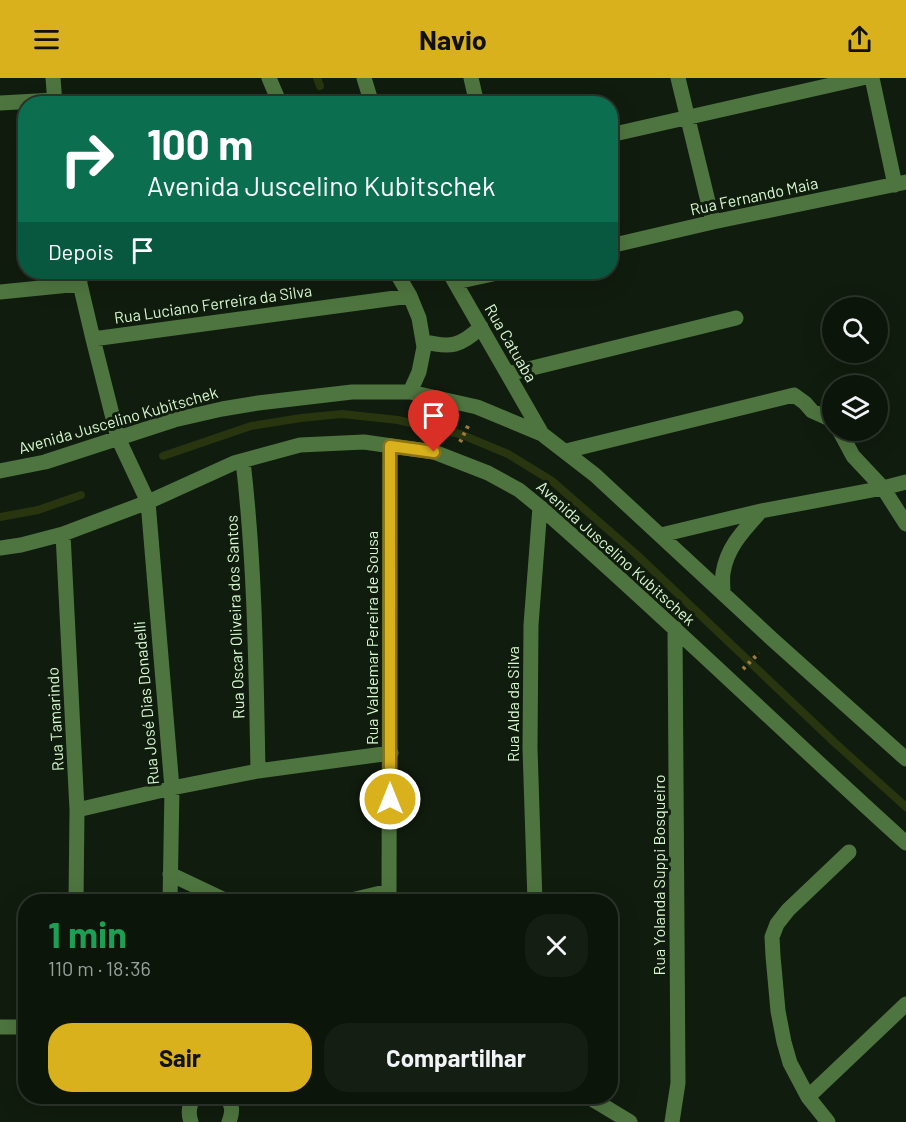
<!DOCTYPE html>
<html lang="pt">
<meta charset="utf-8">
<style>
:root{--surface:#0c150a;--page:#151e13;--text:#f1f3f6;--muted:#9a9f9c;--line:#2c342b;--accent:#d8b11d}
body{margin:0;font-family:Barlow,sans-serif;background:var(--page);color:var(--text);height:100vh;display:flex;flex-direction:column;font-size:22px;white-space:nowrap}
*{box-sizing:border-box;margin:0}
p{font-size:20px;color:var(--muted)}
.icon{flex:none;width:33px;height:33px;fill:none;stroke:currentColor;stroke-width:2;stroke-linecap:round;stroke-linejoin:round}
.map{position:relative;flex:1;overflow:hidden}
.panel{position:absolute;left:18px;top:816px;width:600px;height:210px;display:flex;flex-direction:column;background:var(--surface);border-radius:24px;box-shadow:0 6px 24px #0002,0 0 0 2px var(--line)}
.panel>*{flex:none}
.guide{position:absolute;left:18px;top:18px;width:600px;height:183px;border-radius:24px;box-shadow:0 6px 24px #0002,0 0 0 2px var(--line);background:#0b6e4f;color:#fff;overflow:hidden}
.fabs{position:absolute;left:822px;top:219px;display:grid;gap:12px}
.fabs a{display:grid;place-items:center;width:66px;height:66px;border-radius:50%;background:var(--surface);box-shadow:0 6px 24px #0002,0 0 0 2px var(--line);font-size:30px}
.pin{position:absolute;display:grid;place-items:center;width:51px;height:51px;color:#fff;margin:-62px -26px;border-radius:50% 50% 50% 0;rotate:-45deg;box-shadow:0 0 6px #0007}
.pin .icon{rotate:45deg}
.me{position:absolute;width:66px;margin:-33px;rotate:0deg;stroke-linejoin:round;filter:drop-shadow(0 0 4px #0008)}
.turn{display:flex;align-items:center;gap:21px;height:126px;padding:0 30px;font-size:27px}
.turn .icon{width:78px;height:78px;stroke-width:2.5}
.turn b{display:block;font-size:42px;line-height:51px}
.then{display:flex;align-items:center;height:57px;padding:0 30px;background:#0003;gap:12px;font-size:22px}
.round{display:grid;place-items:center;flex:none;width:63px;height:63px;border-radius:24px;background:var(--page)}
.headline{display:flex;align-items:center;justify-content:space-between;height:102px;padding:0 30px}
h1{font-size:36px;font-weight:700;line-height:45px;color:#1e9e55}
.cta{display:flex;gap:12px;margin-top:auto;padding:12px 30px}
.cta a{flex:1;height:69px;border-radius:24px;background:var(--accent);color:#111;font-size:24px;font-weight:700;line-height:69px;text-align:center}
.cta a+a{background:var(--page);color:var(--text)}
header{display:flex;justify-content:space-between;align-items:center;height:78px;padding:0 30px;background:var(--accent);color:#111;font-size:27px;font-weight:700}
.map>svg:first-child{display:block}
</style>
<header><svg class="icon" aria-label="menu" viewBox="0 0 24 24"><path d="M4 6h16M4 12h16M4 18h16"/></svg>Navio<svg class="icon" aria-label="share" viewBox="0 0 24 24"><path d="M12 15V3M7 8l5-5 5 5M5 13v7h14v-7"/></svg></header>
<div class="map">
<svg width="906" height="1044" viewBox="0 0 906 1044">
<rect width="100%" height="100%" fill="#101c0e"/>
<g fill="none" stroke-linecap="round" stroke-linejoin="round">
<path stroke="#28350f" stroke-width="8" d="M317 0 320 8
M163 378 251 348 301 340 342 336 398 342 460 356 508 376 552 403 636 476 834 664 906 729
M0 439 38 432 81 417"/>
<path stroke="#a07b3c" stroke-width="4" stroke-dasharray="3 4.5" stroke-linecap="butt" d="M460 364 469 346
M743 591 759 575"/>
<path stroke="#4e753f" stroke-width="15" d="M53 0 55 26
M269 0 280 26
M364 0 372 26
M471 0 477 26
M678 0 713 144
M872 0 895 107
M0 25 55 22
M610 57 862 0
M610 168 713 144 906 104
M79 194 80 206 93 261 118 360 148 424 172 710 170 824
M396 194 410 218 419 240 424 269 419 294 410 314
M449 194 542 356
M456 204 502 194
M0 214 80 206
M93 261 410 218
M423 263C450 271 461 268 481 249
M508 296 736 240
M839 352 853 378 883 410 906 446
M566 373 794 317 805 325 812 333 832 342
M243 383C255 486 256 590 258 693
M0 393 45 384 174 342 222 331 258 325 352 314H410L477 329 542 356 595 397 772 561 906 681
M63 456 77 732 76 824
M661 457 761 433 883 410 906 404
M0 470 21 467 63 456 148 424 234 385 300 367 364 364 434 374 488 395 519 412 540 429C665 538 783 654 906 765
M723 515C723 509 722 502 723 495 727 469 744 452 761 433
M77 732 172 710 258 693 391 675
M170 796 229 824
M343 824 389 813
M389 824 390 368
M535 824 530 670 531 547 540 429
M0 949H26
M225 1018C233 1027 233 1033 229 1044
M587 1018 630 1044
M808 1019 906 926
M191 1044C188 1035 188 1026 196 1018
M672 1044 678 1005 675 550
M828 1044 808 1019 790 985 784 964 778 933 773 878 772 859 777 846 788 832 849 774"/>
</g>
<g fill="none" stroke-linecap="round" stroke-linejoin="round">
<g stroke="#8c7313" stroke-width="15">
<path id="route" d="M390 721V368L434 374"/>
</g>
<use href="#route" stroke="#d8b11d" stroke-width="10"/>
</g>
<g text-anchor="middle" stroke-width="6" stroke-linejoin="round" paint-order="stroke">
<g font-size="16" fill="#d8f9d0" stroke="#101c0e">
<text transform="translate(754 118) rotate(-12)" y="6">Rua Fernando Maia</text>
<text transform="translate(213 226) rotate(-8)" y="6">Rua Luciano Ferreira da Silva</text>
<text transform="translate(511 265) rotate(60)" y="6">Rua Catuaba</text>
<text transform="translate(118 342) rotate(-16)" y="6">Avenida Juscelino Kubitschek</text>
<text transform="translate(616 475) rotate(42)" y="6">Avenida Juscelino Kubitschek</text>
<text transform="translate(235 539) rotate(-92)" y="6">Rua Oscar Oliveira dos Santos</text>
<text transform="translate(372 560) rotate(-90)" y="6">Rua Valdemar Pereira de Sousa</text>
<text transform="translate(146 625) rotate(-95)" y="6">Rua José Dias Donadelli</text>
<text transform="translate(513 626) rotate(-90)" y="6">Rua Alda da Silva</text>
<text transform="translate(55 641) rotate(-93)" y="6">Rua Tamarindo</text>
<text transform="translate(659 797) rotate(-90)" y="6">Rua Yolanda Suppi Bosqueiro</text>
</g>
</g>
</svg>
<div class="fabs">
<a><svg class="icon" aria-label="search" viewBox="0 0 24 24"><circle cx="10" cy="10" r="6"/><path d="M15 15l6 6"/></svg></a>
<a><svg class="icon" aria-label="layers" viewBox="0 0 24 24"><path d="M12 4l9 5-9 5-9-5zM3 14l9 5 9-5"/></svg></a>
</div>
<div class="pin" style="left:434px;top:374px;background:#d93025"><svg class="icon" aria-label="arrive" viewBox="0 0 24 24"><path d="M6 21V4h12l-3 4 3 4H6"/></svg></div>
<svg class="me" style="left:390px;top:721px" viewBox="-20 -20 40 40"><circle r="17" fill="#d8b11d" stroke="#fff" stroke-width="3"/><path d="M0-11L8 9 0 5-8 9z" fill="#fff"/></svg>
<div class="guide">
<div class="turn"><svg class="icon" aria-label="right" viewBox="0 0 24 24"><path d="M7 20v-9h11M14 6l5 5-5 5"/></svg><div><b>100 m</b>Avenida Juscelino Kubitschek</div></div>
<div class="then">Depois<svg class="icon" aria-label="arrive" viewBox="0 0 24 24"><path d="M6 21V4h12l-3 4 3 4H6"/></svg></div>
</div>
<section class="panel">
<div class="headline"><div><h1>1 min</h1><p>110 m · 18:36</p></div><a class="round"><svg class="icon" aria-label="close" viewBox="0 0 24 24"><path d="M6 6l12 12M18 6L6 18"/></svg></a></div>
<div class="cta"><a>Sair</a><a>Compartilhar</a></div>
</section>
</div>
